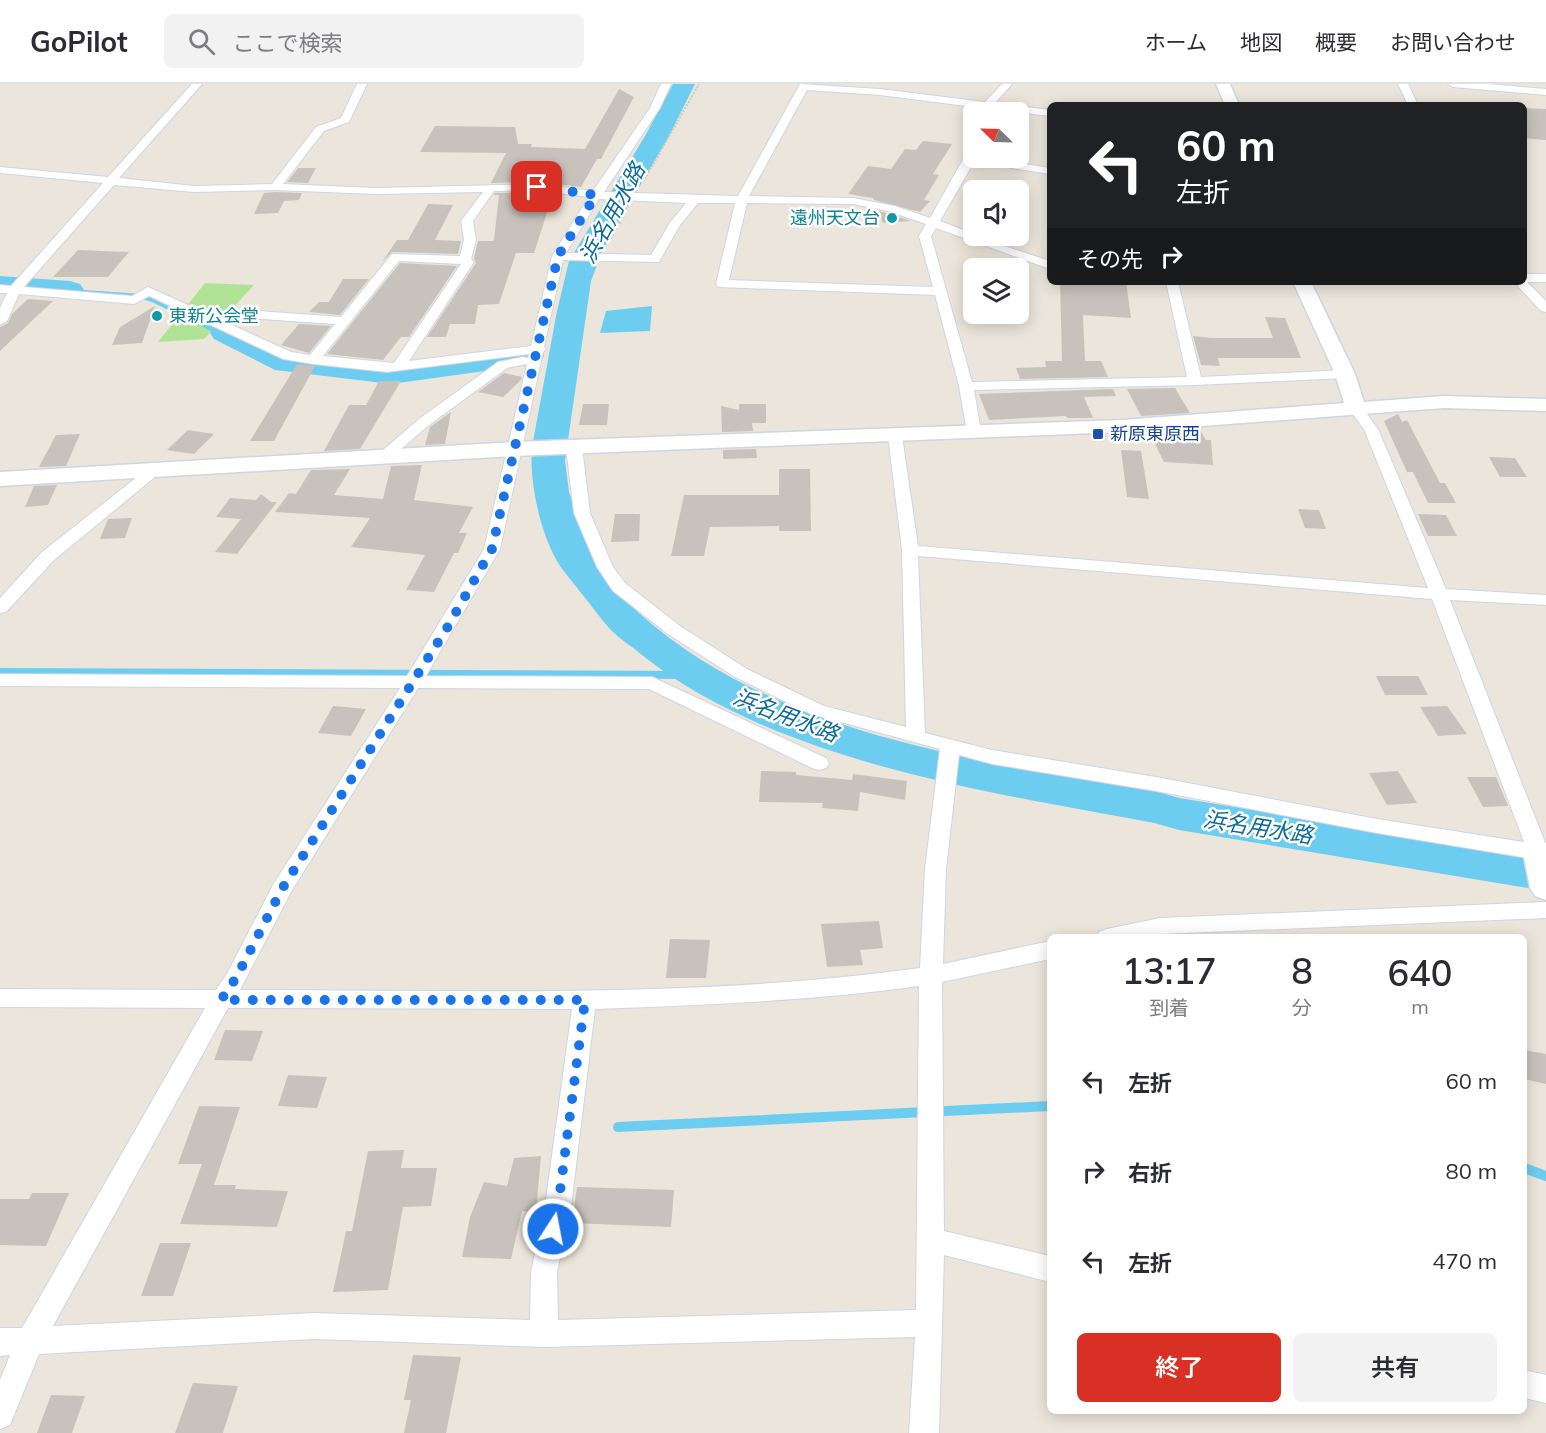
<!DOCTYPE html>
<html lang="ja">
<meta charset="utf-8">
<style>
:root{--surface:#fff;--page:#f2f2f3;--text:#2b2b33;--muted:#7c7c81;--line:#e1e1e2;--accent:#d93025}
body{margin:0;font-family:Mulish,"Noto Sans JP",sans-serif;background:var(--page);color:var(--text);height:100vh;display:flex;flex-direction:column;font-size:22px;white-space:nowrap}
*{box-sizing:border-box;margin:0}
p{font-size:20px;color:var(--muted)}
.icon{flex:none;width:33px;height:33px;fill:none;stroke:currentColor;stroke-width:2;stroke-linecap:round;stroke-linejoin:round}
.map{position:relative;flex:1;overflow:hidden}
.details{position:absolute;left:1047px;top:850px;width:480px;height:480px;display:flex;flex-direction:column;background:var(--surface);border-radius:9px;box-shadow:0 3px 15px #0003}
.details>*{flex:none}
.guide{position:absolute;left:1047px;top:18px;width:480px;height:183px;border-radius:9px;box-shadow:0 3px 15px #0003;background:#202124;color:#fff;overflow:hidden}
.needle{width:39px;rotate:293deg}
.controls{position:absolute;left:963px;top:18px;display:grid;gap:12px}
.controls a{display:grid;place-items:center;width:66px;height:66px;border-radius:9px;background:var(--surface);box-shadow:0 3px 15px #0003;font-size:30px}
.pin{position:absolute;display:grid;place-items:center;width:51px;height:51px;color:#fff;margin:-26px;border-radius:12px;box-shadow:0 3px 9px #0006}
.me{position:absolute;width:66px;margin:-33px;rotate:11deg;stroke-linejoin:round;filter:drop-shadow(0 0 4px #0008)}
.turn{display:flex;align-items:center;gap:21px;height:126px;padding:0 30px;font-size:27px}
.turn .icon{width:78px;height:78px;stroke-width:2.5}
.turn b{display:block;font-size:42px;line-height:51px}
.then{display:flex;align-items:center;height:57px;padding:0 30px;background:#0003;gap:12px;font-size:22px}
.eta{display:flex;justify-content:space-evenly;align-items:center;height:102px;text-align:center}
.eta b{font-size:36px;font-weight:600;line-height:42px}
.primary-button{display:flex;gap:12px;margin-top:auto;padding:12px 30px}
.primary-button a{flex:1;height:69px;border-radius:9px;background:var(--accent);color:#fff;font-size:24px;font-weight:600;line-height:69px;text-align:center}
.primary-button a+a{background:var(--page);color:var(--text)}
ul{padding:0;list-style:none}
li{display:flex;align-items:center;gap:18px;height:90px;padding:0 30px}
li div{flex:1}
li b{display:block;font-size:22px}
li em{font-style:normal}
header{display:flex;align-items:center;gap:36px;box-sizing:border-box;height:84px;padding:0 30px;background:var(--surface);border-bottom:2px solid var(--line)}
header strong{font-size:28px}
nav{display:flex;gap:33px;margin-inline-start:auto;font-size:21px}
.search{width:420px;height:54px;background:var(--page);display:flex;align-items:center;gap:15px;box-sizing:border-box;padding:0 21px;border-radius:9px;color:var(--muted);font-size:22px}
.map>svg:first-child{display:block}
</style>
<header>
<strong>GoPilot</strong>
<div class="search"><svg class="icon" aria-label="search" viewBox="0 0 24 24"><circle cx="10" cy="10" r="6"/><path d="M15 15l6 6"/></svg>ここで検索</div>
<nav><a>ホーム</a><a>地図</a><a>概要</a><a>お問い合わせ</a></nav>
</header>
<div class="map">
<svg width="1546" height="1349" viewBox="0 0 1546 1349">
<rect width="100%" height="100%" fill="#ece5db"/>
<path fill="#b1e397" d="M205 199 254 201 204 255 158 258Z"/>
<path fill="#6dcdf0" d="M26 202 157 211 284 273 274 278 152 218 136 213 23 204Z
M652 222 650 247 600 249 606 227Z"/>
<g fill="none" stroke-linecap="round" stroke-linejoin="round">
<path stroke="#6dcdf0" stroke-width="8" d="M0 588 693 591"/>
<path stroke="#6dcdf0" stroke-width="10" d="M618 1043 1050 1022
M1524 1084 1546 1092"/>
<path fill="#6dcdf0" fill-rule="evenodd" d="M673 0H695L669 52 603 165 591 197 565 377 569 408 588 464 592 474C608 492 622 514 640 530 777 652 981 677 1155 707L1179 714 1546 773V807L1179 746 1154 739C988 708 777 678 642 571 632 562 619 555 610 545 600 534 591 521 582 510 574 499 564 489 557 477 540 448 529 397 532 363L557 227 569 177 645 52Z
M0 192 70 197 80 200 84 206 80 212 70 215 0 208Z
M225 240 236 243 293 271 391 282 529 263 540 266 544 272 540 278 529 281 391 300 275 286 214 255 210 249 214 243Z"/>
</g>
<path fill="#c7c2bb" d="M619 5 634 13 601 75H597L581 103 537 98 491 99 506 69 420 68 435 42 515 43 518 60H532L531 63 585 65Z
M1524 24 1546 25V56L1524 54Z
M923 57 952 60 933 90 939 91 924 116 930 117 920 128 874 116 873 114 848 110 868 82 891 85 905 65 916 66Z
M298 84H316L308 99 287 98Z
M537 108 553 110 534 169H516L499 220 478 221 475 240H450L446 253H427L476 179 474 174 478 157H493L494 155 499 111H494L495 109Z
M264 109 275 108 302 109 299 116 284 117 278 129 254 130Z
M428 120 453 121 435 156 461 157 458 170 392 168 382 178 397 156H408Z
M879 127 887 129 911 137 883 139Z
M78 166 129 168 108 193H53Z
M400 179 457 182 409 253H401L383 276 327 270Z
M343 195H369L340 231 309 228 319 218H329Z
M1060 198H1126L1131 234 1083 231 1085 277H1101L1108 293 1020 295 1016 284 1046 283 1045 277H1062Z
M28 215 53 217 0 267V243L8 239 12 230Z
M155 222 142 259 112 261 120 243Z
M1265 233 1285 234 1301 274H1218L1220 282 1201 281 1193 252 1212 254H1273Z
M299 240 331 242 309 269 281 261Z
M297 280 315 282 274 357H250Z
M504 289 522 293 521 296 503 313 478 308Z
M379 297H401L360 365 324 367 349 321H366Z
M1175 304 1190 329 1141 332 1127 305Z
M1113 305 1116 312 1084 313 1093 334H1067L1066 332 989 336 979 310Z
M583 320H609L607 341H579Z
M739 320H766V339H752L753 347 722 348 721 322 739 326Z
M451 328 445 360 425 361 430 343Z
M1398 330 1402 338 1407 336 1440 399H1445L1456 419H1428L1413 388H1407L1384 337Z
M1199 344 1206 356H1211L1213 381 1164 378 1149 348Z
M188 346 214 350 194 370 167 366Z
M80 350 66 382 39 383 56 351Z
M756 365 757 374 723 375V366Z
M1121 366 1141 367 1149 415 1127 413Z
M1489 373 1515 374 1527 393H1500Z
M422 381 414 416 473 423 459 449H467L458 469H454L434 508 406 506 425 471 351 463 370 434 275 428 289 409 296 410 311 386 350 385 334 411 383 415 391 382Z
M779 385H810L811 447H779V442L710 443 704 472H671L684 411H779Z
M57 401 48 421 25 423 34 402Z
M261 410 271 418H277L237 470 215 468 241 435 216 433 230 414 256 416Z
M1298 425 1319 426 1326 445 1305 444Z
M615 430H640L639 457 611 458Z
M1418 430 1446 431 1457 452H1428Z
M132 434 125 454 100 455 108 435Z
M1376 592H1418L1428 611H1385Z
M333 622 366 625 351 652 318 649Z
M1447 622 1467 650 1438 652 1420 623Z
M761 687 796 688V691L852 696 853 690 907 697 905 716 860 708 858 727 822 724 823 719 759 718Z
M1398 687 1417 719 1387 721 1369 689Z
M1467 693H1496L1508 722 1483 723Z
M879 837 883 864 860 866 863 881 827 883 821 840Z
M670 855 710 856 706 894H666Z
M225 946 263 947 252 977 214 976Z
M1524 966 1546 970V1000L1524 995Z
M288 991 327 993 317 1024 278 1022Z
M199 1022 240 1023 214 1101H236L235 1105 288 1107 277 1143 180 1140 202 1080H178Z
M404 1066 401 1084H437L431 1122 403 1123 388 1206 333 1208 346 1147H352L368 1067Z
M541 1072 536 1128 522 1127 511 1175 462 1173 470 1133 484 1098 507 1102 514 1074Z
M577 1103 674 1106 671 1143 572 1139Z
M32 1109H69L46 1162 0 1161V1115H29Z
M160 1159H191L173 1212H141Z
M413 1271 461 1273 446 1349H404L411 1316H404Z
M193 1299 238 1302 223 1349H175Z
M51 1311 85 1312 72 1349H37Z"/>
<g fill="none" stroke-linecap="round" stroke-linejoin="round">
<g stroke="#d0d4e3" stroke-width="2">
<path id="street" d="M192 0H202L119 94 194 102 272 100 316 43 341 34 357 0H367L349 38 324 47 283 100 376 104 537 100 593 107 650 24 661 0H671L660 24 604 108 738 112 800 0 880 5 985 18 1002 0H1012L995 19 1050 26V32L992 25 991 28H981L982 24 880 11 807 6 749 112 853 114 895 122 930 134 970 63 974 62V74H988L1050 84V90L974 78 940 137 974 150V152L1050 177V185L936 144 931 152 972 298 1187 293 1166 198H1178L1201 293 1345 286 1352 290 1345 294 1195 301 974 306 981 348 974 352 967 348 959 302 935 211 718 203 716 200 735 119H698L680 141 659 178 563 176 544 263 546 265 543 268 500 465 426 592 652 593 826 674 829 679 826 684 819 686 812 684 649 605 418 604 291 808 240 906C467 906 695 915 920 884L925 785 940 665 811 630 735 593 668 550 613 507 597 483 574 429 566 363 574 358 582 363 590 429 613 483 625 499 680 542 747 585 824 622 906 643 902 466 888 352 890 349H900L902 352 918 462 1428 504 1364 345 1349 325 1356 321 1361 322 1378 345 1446 505 1546 511V521L1450 516 1546 761V777L1377 749 1156 707 992 680 959 671 946 785 943 880 1050 857V875L942 898 944 1147 1050 1172V1198L944 1171 939 1349H909L915 1253 544 1263 314 1255 39 1270 10 1341 0 1345V1296L10 1271 0 1272V1244H22L205 924 0 923V905L216 906 228 888 274 799 400 604 0 602V590L407 592 484 465 527 280 507 284 429 341 388 376 383 378 375 373 419 335 498 278 523 273 528 274 529 270 387 288 313 280 283 275 149 212 134 220 19 210 7 237 0 241V224L7 209H0V201L11 202 103 99 0 89V83L108 93ZM114 101 194 108 275 106 376 110 483 108 461 137 464 156 460 172 392 170 341 233 231 225 217 234 148 203 132 212 24 203ZM537 106 589 113 552 172 531 262 409 277 474 178 471 175 476 156 473 137 494 107ZM599 115 686 119 669 140 651 171 566 169ZM747 119 853 120 888 127 926 140 919 152 933 203 729 196ZM399 177 461 180 394 279 323 272ZM234 233 335 240 310 271 291 268 228 239ZM918 472 1432 515 1524 758 1377 735 1156 693 992 666 925 649ZM919 902 916 1226 558 1236 557 1188 571 1123 595 925C703 921 812 917 919 902ZM228 924 572 925 545 1123 531 1188 530 1236 314 1229 53 1242Z
M1398 0H1408L1418 21H1408Z
M1448 0H1487L1546 5V11L1453 3Z
M1524 190H1546V198H1527L1546 217V228L1541 227 1514 198H1524Z
M156 380 164 385 161 388 54 476 6 528 0 529V514L42 468 151 382Z
M1546 818V834L1160 850 1146 854H1096L1099 848 1107 845 1160 834Z
M1524 1286 1546 1291V1319L1524 1314Z"/>
</g>
<g stroke="#d0d4e3" stroke-width="3">
<path id="secondary" d="M1216 0H1230L1239 21H1225Z
M1293 198H1311L1355 290 1364 318 1444 312 1546 315V327L1444 324 1122 348 513 372 0 402V388L513 358 1122 336 1344 319 1335 290Z
M1538 757 1546 759V816L1535 812 1530 804 1523 768 1527 760Z"/>
</g>
<path stroke="#c8c8c8" stroke-width="2" stroke-dasharray="2 1.5" stroke-linecap="butt" d="M643 98 699 0
M609 158 626 128"/>
<use href="#street" fill="#fff" fill-rule="evenodd"/>
<use href="#secondary" fill="#fff" fill-rule="evenodd"/>
</g>
<g fill="none" stroke-linecap="round" stroke-linejoin="round">
<path stroke="#1a73e8" stroke-width="10" stroke-dasharray="0 18" d="M537 103 596 111 558 172 492 465 447 544 282 805 236 894 221 916H585L558 1123 553 1145"/>
</g>
<g fill="#0f9aa8" stroke="#fff" stroke-width="2">
<circle cx="892" cy="134" r="6"/>
<circle cx="157" cy="232" r="6"/>
</g>
<rect fill="#1a4fb4" stroke="#fff" stroke-width="2" x="1092" y="344" width="12" height="12" rx="3"/>
<g text-anchor="middle" stroke-width="5" stroke-linejoin="round" paint-order="stroke">
<g font-size="18" fill="#0d838f" stroke="#fff" text-anchor="end">
<text x="880" y="140">遠州天文台</text>
<text x="169" y="238" text-anchor="start">東新公会堂</text>
</g>
<g font-size="18" fill="#164399" stroke="#fff" text-anchor="start">
<text x="1110" y="356">新原東原西</text>
</g>
<g font-size="22" font-style="italic" fill="#0c6a9b" stroke="#fff">
<text transform="translate(612 129) rotate(-61)" y="8">浜名用水路</text>
<text transform="translate(786 631) rotate(21)" y="8">浜名用水路</text>
<text transform="translate(1258 743) rotate(9)" y="8">浜名用水路</text>
</g>
</g>
</svg>
<div class="controls">
<a><svg class="needle" viewBox="-14 -14 28 28"><path d="M0-13l5 13h-10z" fill="#e53935"/><path d="M0 13l5-13h-10z" fill="#7c7c81"/></svg></a>
<a><svg class="icon" aria-label="sound" viewBox="0 0 24 24"><path d="M4 9h4l5-4v14l-5-4H4zM17 9q2 3 0 6"/></svg></a>
<a><svg class="icon" aria-label="layers" viewBox="0 0 24 24"><path d="M12 4l9 5-9 5-9-5zM3 14l9 5 9-5"/></svg></a>
</div>
<div class="pin" style="left:537px;top:103px;background:#d93025"><svg class="icon" aria-label="arrive" viewBox="0 0 24 24"><path d="M6 21V4h12l-3 4 3 4H6"/></svg></div>
<svg class="me" style="left:553px;top:1145px" viewBox="-20 -20 40 40"><circle r="17" fill="#1a73e8" stroke="#fff" stroke-width="3"/><path d="M0-11L8 9 0 5-8 9z" fill="#fff"/></svg>
<div class="guide">
<div class="turn"><svg class="icon" aria-label="left" viewBox="0 0 24 24"><path d="M17 20v-9H6M10 6l-5 5 5 5"/></svg><div><b>60 m</b>左折</div></div>
<div class="then">その先<svg class="icon" aria-label="right" viewBox="0 0 24 24"><path d="M7 20v-9h11M14 6l5 5-5 5"/></svg></div>
</div>
<section class="details">
<div class="eta">
<div><b>13:17</b><p>到着</p></div>
<div><b>8</b><p>分</p></div>
<div><b>640</b><p>m</p></div>
</div>
<ul>
<li><svg class="icon" aria-label="left" viewBox="0 0 24 24"><path d="M17 20v-9H6M10 6l-5 5 5 5"/></svg><div><b>左折</b></div><em>60 m</em></li>
<li><svg class="icon" aria-label="right" viewBox="0 0 24 24"><path d="M7 20v-9h11M14 6l5 5-5 5"/></svg><div><b>右折</b></div><em>80 m</em></li>
<li><svg class="icon" aria-label="left" viewBox="0 0 24 24"><path d="M17 20v-9H6M10 6l-5 5 5 5"/></svg><div><b>左折</b></div><em>470 m</em></li>
</ul>
<div class="primary-button"><a>終了</a><a>共有</a></div>
</section>
</div>
